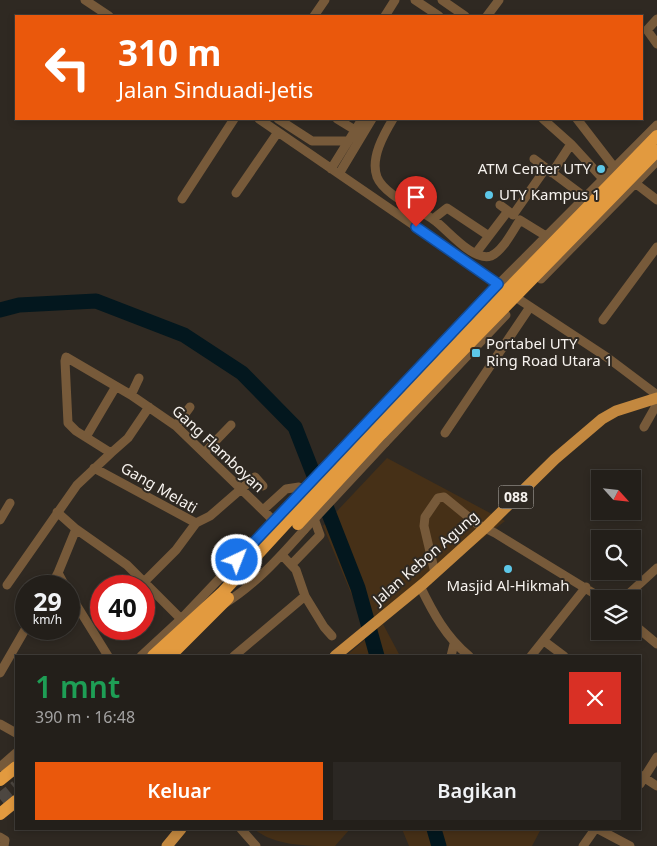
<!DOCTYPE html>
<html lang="id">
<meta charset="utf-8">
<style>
:root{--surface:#231f1a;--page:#2b2723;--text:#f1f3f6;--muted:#a3a2a2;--line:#403d39;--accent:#ea580c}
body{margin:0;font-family:"Noto Sans",sans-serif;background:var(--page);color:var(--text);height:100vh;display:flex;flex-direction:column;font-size:19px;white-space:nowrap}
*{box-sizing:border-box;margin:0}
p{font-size:16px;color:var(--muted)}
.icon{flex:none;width:28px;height:28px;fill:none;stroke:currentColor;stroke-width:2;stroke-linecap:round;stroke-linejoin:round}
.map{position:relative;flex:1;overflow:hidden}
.sheet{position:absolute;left:15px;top:655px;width:626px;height:175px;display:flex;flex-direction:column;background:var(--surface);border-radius:0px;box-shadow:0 2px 8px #0003,0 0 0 1px var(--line)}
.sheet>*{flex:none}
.hud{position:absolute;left:15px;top:15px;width:628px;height:105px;border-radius:0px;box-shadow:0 2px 8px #0003,0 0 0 1px var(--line);background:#ea580c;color:#fff;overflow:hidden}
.needle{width:32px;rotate:117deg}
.tools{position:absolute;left:591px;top:470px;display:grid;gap:10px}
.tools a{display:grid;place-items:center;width:50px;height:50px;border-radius:0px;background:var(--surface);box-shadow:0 2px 8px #0003,0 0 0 1px var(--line);font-size:25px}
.speed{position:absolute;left:15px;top:575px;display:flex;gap:10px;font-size:25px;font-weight:700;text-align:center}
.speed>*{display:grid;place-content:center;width:65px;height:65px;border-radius:50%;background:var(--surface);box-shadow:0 2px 8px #0003,0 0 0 1px var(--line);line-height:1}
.speed small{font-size:12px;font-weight:400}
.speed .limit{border:8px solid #d22;background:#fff;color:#111}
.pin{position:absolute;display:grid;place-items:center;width:42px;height:42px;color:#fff;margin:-51px -21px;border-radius:50% 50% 50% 0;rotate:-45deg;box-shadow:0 0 5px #0007}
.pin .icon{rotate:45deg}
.me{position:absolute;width:55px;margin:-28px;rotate:43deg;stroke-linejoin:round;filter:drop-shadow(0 0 4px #0008)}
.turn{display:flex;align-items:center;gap:18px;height:105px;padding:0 20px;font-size:22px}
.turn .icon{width:65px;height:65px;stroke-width:2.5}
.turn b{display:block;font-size:35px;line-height:42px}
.round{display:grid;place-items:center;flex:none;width:52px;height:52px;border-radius:0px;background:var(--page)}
.headline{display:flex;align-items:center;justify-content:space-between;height:85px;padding:0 20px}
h1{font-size:30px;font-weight:600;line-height:38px;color:#1e9e55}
.action{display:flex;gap:10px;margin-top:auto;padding:10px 20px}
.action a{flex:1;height:58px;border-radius:0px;background:var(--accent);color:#fff;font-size:20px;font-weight:600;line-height:58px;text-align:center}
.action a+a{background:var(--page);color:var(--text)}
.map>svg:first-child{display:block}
</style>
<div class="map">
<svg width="657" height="846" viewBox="0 0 657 846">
<rect width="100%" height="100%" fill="#2f2922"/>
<path fill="#463017" d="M387 458 505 521 366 629 323 526Z
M383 624 400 656H346Z
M254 829H350L335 846C306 846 275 846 254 829Z
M402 829H541L532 846H409Z"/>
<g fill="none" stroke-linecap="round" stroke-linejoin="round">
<path stroke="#03171e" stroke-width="15" d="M0 310 19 305 96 301 184 335 242 373 295 427 358 588 377 656
M434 829 439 846"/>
<path stroke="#4d4741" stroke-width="12" stroke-dasharray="12 6" stroke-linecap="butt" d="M0 799 16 786"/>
<path stroke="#775a3a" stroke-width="9" d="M85 0 109 16
M415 0 439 16
M442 0 465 16
M314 16 325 0
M385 16 395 0
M487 16 499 0
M657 19 647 30 657 44
M259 119 498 283
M278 119 312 141H348
M337 119 355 130
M393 119C384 134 370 158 377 177 384 195 419 209 434 220 447 229 473 262 491 256 503 251 513 230 520 220L546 236
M543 119 571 144 552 173
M577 119 614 167
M571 144 603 179
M534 159 585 197
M331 169 362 119
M339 174 372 119
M635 183 657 200
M236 193 278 132
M182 199 234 119
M500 205 512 214
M513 215 546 168
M433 219 447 208 489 236
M476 253 508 211
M541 279 657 161
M520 300 608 358 657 395
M603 320 657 247
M131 395 139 378
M149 407 128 438 111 453 76 431 68 423 65 361 66 357 131 395 176 426 274 521
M367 424 457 326 657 125
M176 426 190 407
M644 427 657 404
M445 433 530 307
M86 437 115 388
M385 443 506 315
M204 453 231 425
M94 468 196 523 176 550 144 582
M263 510 286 489 299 487 304 497
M57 512 76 529 58 573 65 586
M0 520 10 503
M196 523 210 516 255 477 263 486
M76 529 127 565 181 619
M292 564 320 535 312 513
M435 573 424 526 425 517 438 498 444 497 477 524 495 533 603 599
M7 585 77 485 111 453
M51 586 58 573
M420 586C433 613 446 637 469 656
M69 593 108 656
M305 596 324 627 332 636
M623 599 657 568
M224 604C255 585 280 557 304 530
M632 623 657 644
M544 641 564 656
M141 656 181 619 277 518
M234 656 305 596 296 570 282 555
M451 656 454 644
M531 656 586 587
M0 673 26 628
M0 724 16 733
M0 767 16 753
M640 775 657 786
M640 784 657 757
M241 829 256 846
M598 829 630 846
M0 837 5 840 4 846
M583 846 595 829"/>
<path stroke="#c3883f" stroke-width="11" d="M335 656 424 583 486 527 555 459 602 419 616 411 657 398
M167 846 181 829"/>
<path stroke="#e29a3f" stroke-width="12" d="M373 428 657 136
M380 435 657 151
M153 656 222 593 290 519
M170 656 228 598
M0 780 16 767
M0 814 16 801"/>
<path stroke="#775a3a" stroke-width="9" d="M281 513 367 424
M304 530 385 443"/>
<path stroke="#e29a3f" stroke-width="12" d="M290 519 373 428
M298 524 380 435"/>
</g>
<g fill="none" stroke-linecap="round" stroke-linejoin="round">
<g stroke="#114b97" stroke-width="12">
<path id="route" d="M237 560 498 284 416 227"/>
</g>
<use href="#route" stroke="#1a73e8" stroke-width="9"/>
</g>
<g fill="#5dc7e8" stroke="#2f2922" stroke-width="2">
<circle cx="601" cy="169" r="5"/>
<circle cx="489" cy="195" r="5"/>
<rect x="471" y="348" width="10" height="10" rx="2.5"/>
<circle cx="508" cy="569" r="5"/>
</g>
<g text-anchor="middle" stroke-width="4" stroke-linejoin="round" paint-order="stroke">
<rect fill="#2f2922" stroke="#bab6b1" stroke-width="1" x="498.5" y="485.5" width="35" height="23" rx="4"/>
<g font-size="14" font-weight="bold" fill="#f6f2ee">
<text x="516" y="502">088</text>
</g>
<g font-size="15" fill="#f6f2ee" stroke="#2f2922" text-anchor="start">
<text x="591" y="174" text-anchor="end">ATM Center UTY</text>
<text x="499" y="200">UTY Kampus 1</text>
<text x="486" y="349">Portabel UTY<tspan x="486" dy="17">Ring Road Utara 1</tspan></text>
<text x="508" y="591" text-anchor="middle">Masjid Al-Hikmah</text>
</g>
<g font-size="15" fill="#f6f2ee" stroke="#2f2922">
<text transform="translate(218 449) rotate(43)" y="5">Gang Flamboyan</text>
<text transform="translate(159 488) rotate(30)" y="5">Gang Melati</text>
<text transform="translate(426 558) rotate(-41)" y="5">Jalan Kebon Agung</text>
</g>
</g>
</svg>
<div class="tools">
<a><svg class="needle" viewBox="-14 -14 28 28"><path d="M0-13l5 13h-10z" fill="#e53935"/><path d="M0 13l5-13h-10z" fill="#a3a2a2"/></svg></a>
<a><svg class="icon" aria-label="search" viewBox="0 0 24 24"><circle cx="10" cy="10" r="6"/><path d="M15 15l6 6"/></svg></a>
<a><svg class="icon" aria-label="layers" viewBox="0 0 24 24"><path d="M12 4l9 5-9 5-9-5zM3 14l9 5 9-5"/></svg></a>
</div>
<div class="speed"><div>29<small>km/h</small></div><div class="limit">40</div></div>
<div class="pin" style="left:416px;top:227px;background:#d93025"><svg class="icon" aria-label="arrive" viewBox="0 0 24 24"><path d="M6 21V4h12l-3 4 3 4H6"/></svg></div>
<svg class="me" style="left:237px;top:560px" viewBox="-20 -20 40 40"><circle r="17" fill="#1a73e8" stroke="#fff" stroke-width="3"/><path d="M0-11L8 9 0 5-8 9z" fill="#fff"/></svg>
<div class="hud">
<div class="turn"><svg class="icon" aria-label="left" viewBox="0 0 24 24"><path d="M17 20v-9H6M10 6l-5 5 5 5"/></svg><div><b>310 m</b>Jalan Sinduadi-Jetis</div></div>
</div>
<section class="sheet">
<div class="headline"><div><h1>1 mnt</h1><p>390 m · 16:48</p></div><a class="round" style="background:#d93025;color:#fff"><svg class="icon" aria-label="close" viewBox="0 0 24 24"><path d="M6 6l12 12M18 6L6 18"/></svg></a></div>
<div class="action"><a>Keluar</a><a>Bagikan</a></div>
</section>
</div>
